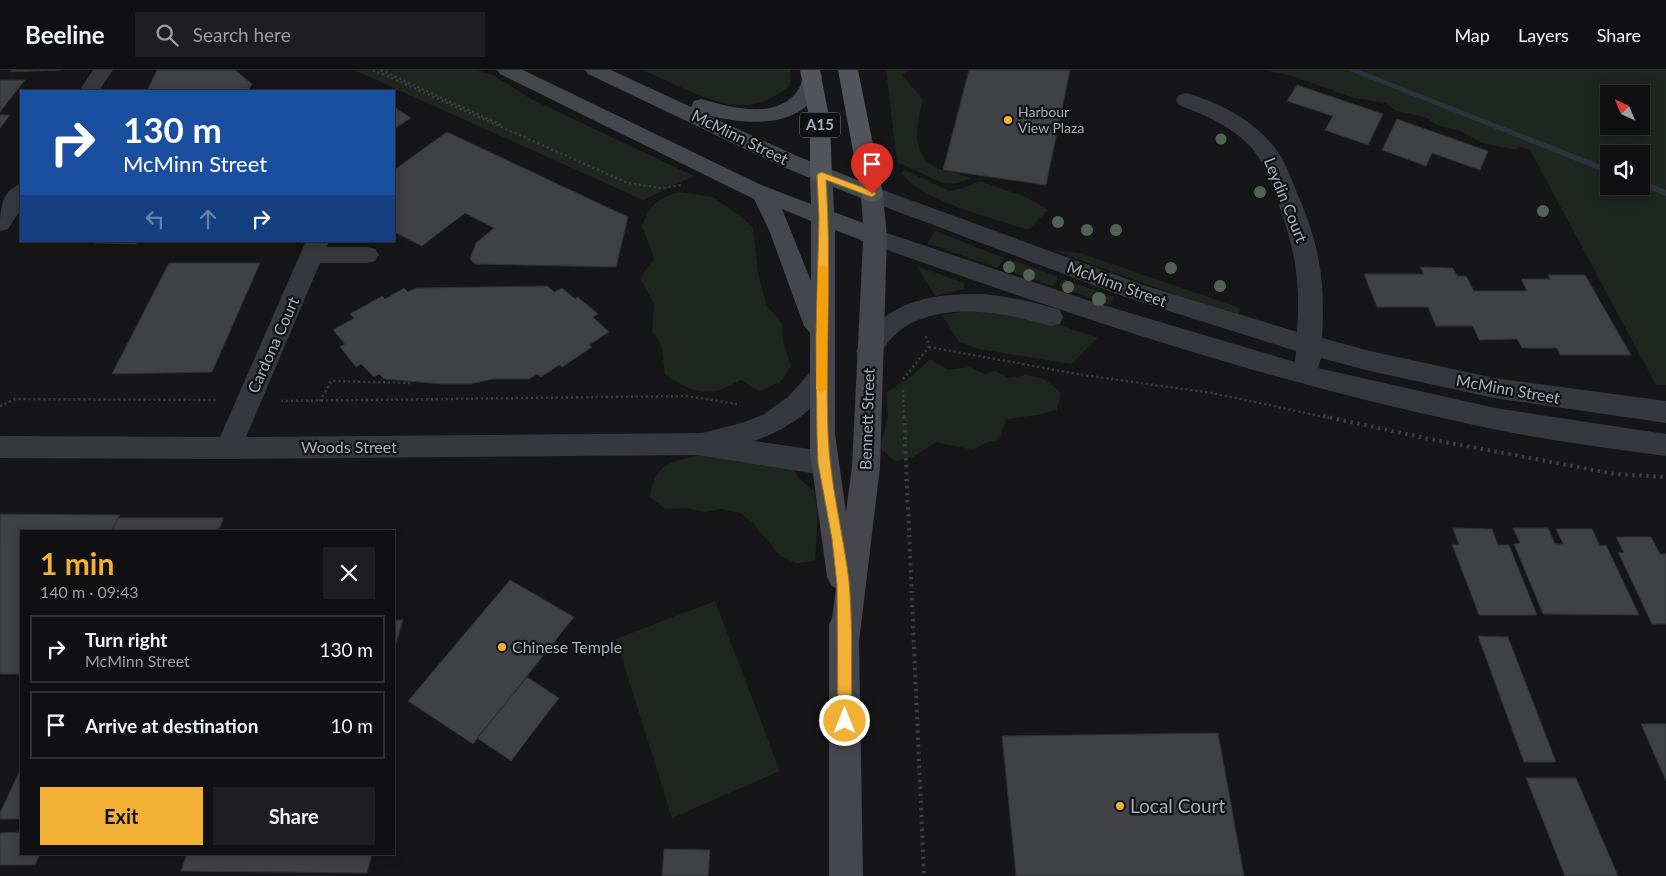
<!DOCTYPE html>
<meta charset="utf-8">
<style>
:root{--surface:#101012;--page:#1e1e20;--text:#f1f3f6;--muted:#9c9d9f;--line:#303032;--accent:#f2b134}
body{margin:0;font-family:Lato,sans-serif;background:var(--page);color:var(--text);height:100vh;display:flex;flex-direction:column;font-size:19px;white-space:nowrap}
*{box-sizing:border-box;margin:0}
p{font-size:16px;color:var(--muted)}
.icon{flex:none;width:28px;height:28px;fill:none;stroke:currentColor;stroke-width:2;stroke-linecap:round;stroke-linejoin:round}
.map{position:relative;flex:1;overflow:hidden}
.details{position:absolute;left:20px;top:460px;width:375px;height:325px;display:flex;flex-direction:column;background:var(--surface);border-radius:0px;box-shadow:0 2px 12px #0003,0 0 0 1px var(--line)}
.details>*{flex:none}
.top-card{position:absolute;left:20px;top:20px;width:375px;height:152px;border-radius:0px;box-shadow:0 2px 12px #0003,0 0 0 1px var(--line);background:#1a4fa0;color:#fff;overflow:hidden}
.needle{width:32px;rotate:316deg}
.tools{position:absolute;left:1600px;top:15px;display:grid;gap:10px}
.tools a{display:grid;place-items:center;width:50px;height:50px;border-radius:0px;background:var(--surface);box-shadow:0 2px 12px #0003,0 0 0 1px var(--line);font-size:25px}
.pin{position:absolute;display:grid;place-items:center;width:42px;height:42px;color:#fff;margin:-51px -21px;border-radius:50% 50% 50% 0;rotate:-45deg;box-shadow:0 0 5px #0007}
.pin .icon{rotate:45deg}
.me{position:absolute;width:55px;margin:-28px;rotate:0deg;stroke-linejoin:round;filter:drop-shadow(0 0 4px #0008)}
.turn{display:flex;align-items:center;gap:18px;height:105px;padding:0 20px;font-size:22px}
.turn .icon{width:65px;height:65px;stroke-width:2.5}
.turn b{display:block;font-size:35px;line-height:42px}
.lanes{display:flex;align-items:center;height:48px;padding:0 20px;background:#0003;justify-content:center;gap:25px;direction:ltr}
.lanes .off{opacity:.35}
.round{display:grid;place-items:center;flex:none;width:52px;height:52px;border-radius:0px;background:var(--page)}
.headline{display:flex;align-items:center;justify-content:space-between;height:85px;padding:0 20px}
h1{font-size:30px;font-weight:700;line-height:38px;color:var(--accent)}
.button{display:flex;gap:10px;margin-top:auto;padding:10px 20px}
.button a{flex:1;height:58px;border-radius:0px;background:var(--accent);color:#111;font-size:20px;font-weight:700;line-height:58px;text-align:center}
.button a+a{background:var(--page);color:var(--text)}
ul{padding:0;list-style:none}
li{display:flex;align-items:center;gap:15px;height:68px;margin:0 10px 8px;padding:0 10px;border:2px solid var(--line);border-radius:0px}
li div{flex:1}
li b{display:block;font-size:19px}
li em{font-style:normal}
header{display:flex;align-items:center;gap:30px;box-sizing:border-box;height:70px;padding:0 25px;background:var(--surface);border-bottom:1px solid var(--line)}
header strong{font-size:24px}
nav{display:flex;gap:28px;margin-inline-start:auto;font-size:18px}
.search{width:350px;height:45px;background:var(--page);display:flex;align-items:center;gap:12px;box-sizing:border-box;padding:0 18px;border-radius:0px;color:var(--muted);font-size:19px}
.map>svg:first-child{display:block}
</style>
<header>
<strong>Beeline</strong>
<div class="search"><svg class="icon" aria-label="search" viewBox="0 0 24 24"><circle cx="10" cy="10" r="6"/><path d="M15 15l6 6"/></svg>Search here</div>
<nav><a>Map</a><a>Layers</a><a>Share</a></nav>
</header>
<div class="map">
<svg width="1666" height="806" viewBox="0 0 1666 806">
<rect width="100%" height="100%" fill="#161618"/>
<path fill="#1e261f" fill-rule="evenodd" d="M354 0H477L495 6 531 29 694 106 643 130Z
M642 0H791V1L790 15C777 27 756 37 737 35 707 32 671 12 642 0Z
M886 0H910L902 5 923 29C916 56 909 90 943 100 953 102 961 104 970 108L958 113 945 114 897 92Z
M1265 0H1666V315H1656L1530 80 1519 76 1517 80 1482 73 1460 61 1437 55 1425 47 1396 41 1385 33 1354 28 1289 5ZM1609 24H1641V56H1609ZM1609 84H1641V116H1609Z
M905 100 949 121 963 118 980 111 1028 128 1048 140 1028 160C991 147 925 133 901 103Z
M679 122 713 127 743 148 753 158 758 203 766 235 782 253 783 272 791 296 780 312 759 321 741 310C733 314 724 319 716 321 698 325 678 314 665 304L661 273 652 262 654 234 640 208 654 188 642 156C651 133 656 130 679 122Z
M935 161 1004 188 998 198 927 173Z
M1053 180 1080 183 1240 238 1239 244 1182 227Z
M1010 189 1058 207 1053 216 1003 199Z
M917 196 964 213 965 219 935 226Z
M1063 209 1114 227 1110 235 1059 217Z
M975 240 1056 254 1098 268 1071 294 979 279 959 272 942 245Z
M930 289 948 300 969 297 985 304 995 301 1009 308 1026 305 1044 309 1061 323 1057 340 1038 345 1006 349 999 370 985 373 973 380 936 372 913 387 895 391 880 378 888 346 886 323 913 305Z
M706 383 793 396 797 407 814 421 818 437 815 491 796 493 780 486 754 454 741 443 720 439 706 442 688 438 665 439 650 427C655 389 674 393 706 383Z
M715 531 780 701 672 748 616 569Z"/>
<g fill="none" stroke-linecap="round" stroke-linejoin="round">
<path fill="#2c353c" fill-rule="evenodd" d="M1348 0H1359L1609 98V104Z
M1641 110 1666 120V126L1641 116Z"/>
</g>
<path fill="#404145" stroke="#303034" d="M12 0H61L10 2Z
M157 0H235L252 14 249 19 252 21H147Z
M969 0H1070L1046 115 943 100Z
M0 10H25L0 42Z
M1297 15 1383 44 1368 75 1325 60 1333 46 1287 31Z
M394 37 411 48 394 59Z
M0 45H10L0 58Z
M1397 49 1488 81 1480 100 1432 83 1426 96 1382 80Z
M447 62 628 147 616 197 475 194 470 189 476 173 494 158 465 143 422 176 394 162V100Z
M95 171H138L136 174 94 173Z
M169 193H260L212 302 112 304Z
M1420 197 1453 198 1457 206H1466L1474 221H1527L1521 209H1550L1548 205H1585L1631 285H1560L1557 278H1522L1517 269 1479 270 1473 256H1436L1428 237H1377L1364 204H1424Z
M547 216 554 222 562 218 575 229 578 227 598 244 593 247 609 262 589 275 592 277 562 297 559 295 541 307 537 304 529 309H493L470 314H443L384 309 379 304 374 307 361 294 356 297 340 277 345 274 333 260 354 248 350 244 382 226 385 229 404 218 408 222 416 218Z
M0 444 120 445 111 461H21V604H0Z
M118 448H224L218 461H111Z
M1453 458 1492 459 1498 475H1509L1537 545H1479L1452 474 1459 475Z
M1513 458H1548L1555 474H1563L1556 459H1592L1600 476 1606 475 1639 545 1543 544 1514 474 1520 473Z
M1616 467H1651L1660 484H1666V554H1652L1618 482 1624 483Z
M510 510 574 547 473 674 408 631Z
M394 550H403L394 581Z
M1478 566 1508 567 1556 692H1524Z
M527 607 559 628 511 691 477 668Z
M1641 654H1666V711Z
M1218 663 1244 806H1016L1002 666Z
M21 698V749H0V743Z
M1526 708H1576L1618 806H1565Z
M21 762V784H40L35 795H0V763Z
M664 779 710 780 708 806H662Z
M187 784H372L367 803 181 801Z"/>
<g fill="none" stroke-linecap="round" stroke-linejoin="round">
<path stroke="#3d3f44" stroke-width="2.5" stroke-dasharray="2 3" stroke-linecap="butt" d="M373 0 628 113 661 118 683 115
M381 0 503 56
M926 266 929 277
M929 277 1083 305 1212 323 1329 348
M903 309 929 277
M903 320 904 348
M281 331 687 326 737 334
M320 331 331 311 413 313
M0 336 15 329 218 330"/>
<path stroke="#3d3f44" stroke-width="4" stroke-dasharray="2.5 4.5" stroke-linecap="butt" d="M904 346 924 806
M1323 346 1429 369 1615 404 1666 407"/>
<path fill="#37383d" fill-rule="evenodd" d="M93 0H113L99 21H79Z
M1186 23C1221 33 1257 52 1278 82 1288 97 1293 114 1300 130 1321 180 1325 215 1322 268L1370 281 1494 308 1666 331V353L1494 328 1370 301 1321 288 1318 298 1495 338 1666 364V386C1599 377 1531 368 1465 353 1261 310 1063 242 867 173L863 167 867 161 875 159 1093 232 1295 292 1296 281 1125 227 864 129 861 124 864 119 872 116 880 119 1143 215 1297 262C1301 207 1294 175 1275 124 1268 106 1262 88 1248 74 1229 55 1203 44 1179 35L1176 30 1179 25Z
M21 114V139L8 159 0 161C0 143 0 120 21 114Z
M306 171H329L327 177H367L375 179 379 185 375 191 367 193H320L246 367 702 363 745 352 764 344 789 326 812 300 821 297 830 300 834 307C817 340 788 359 754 371L824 381 834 385 838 393 834 401 824 405 698 385 228 389 0 388V366L220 367Z
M981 224C1008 226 1034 232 1060 240L1063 247 1060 254 1051 256C1009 244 958 233 916 251 903 256 892 266 884 278 882 281 881 286 878 288 873 292 866 290 860 288L856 281C882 232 929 223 981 224Z"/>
<path fill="#45474d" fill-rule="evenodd" d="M497 0H523L759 114 811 134 810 108 781 96 588 4 585 0H611L691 37 694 31 701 29C730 37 773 50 796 23 802 17 801 8 805 2L813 0 819 2 822 6C813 60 748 56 707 45L797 86 880 119 883 124 887 167 880 397 859 572 863 806H829V555L832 548 836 518 832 516 827 507 810 382V263L804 256 769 160 754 129 500 4ZM833 117 861 128 863 153 834 142ZM782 139 811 151V211ZM835 160 863 171 852 397 846 442 835 364Z"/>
<path fill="#53555c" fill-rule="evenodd" d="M800 0H820L830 52 832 105 829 110 821 112 813 110 810 105V52Z
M838 0H858L883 124 880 129 872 132 864 129 861 124Z"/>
</g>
<g fill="#506452">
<circle cx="1221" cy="69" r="5.5"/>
<circle cx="1260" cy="122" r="6"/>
<circle cx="1543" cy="141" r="6"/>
<circle cx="1058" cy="152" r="6"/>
<circle cx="1087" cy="160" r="6"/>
<circle cx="1116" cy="160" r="6"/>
<circle cx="1009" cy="197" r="6"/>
<circle cx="1171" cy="198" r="6"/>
<circle cx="1029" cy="205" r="6"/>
<circle cx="1220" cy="216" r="6"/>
<circle cx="1068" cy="217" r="6"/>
<circle cx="1099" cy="229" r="7"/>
</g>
<path fill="#f2b134" stroke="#9d7322" d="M821 102 875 122 876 124 872 127 826 110C832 195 825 280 828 364 830 414 843 462 849 511 853 555 851 606 852 651L850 656 845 657 840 656 838 651 837 514 832 469 818 393 817 364 816 267 819 148 817 105Z"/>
<path fill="#f59e0b" d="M823 195 828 198 827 319 821 323 816 319 818 198Z"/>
<g fill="#f2b134" stroke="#111113" stroke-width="2">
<circle cx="1008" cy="50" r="5"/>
<circle cx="502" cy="577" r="5"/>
<circle cx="1120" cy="736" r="5"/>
</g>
<g text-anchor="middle" stroke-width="4.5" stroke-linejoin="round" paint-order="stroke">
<g font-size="14" fill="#a8adb8" stroke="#111113" text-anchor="start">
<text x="1018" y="47">Harbour<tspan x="1018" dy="16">View Plaza</tspan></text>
</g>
<rect fill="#111113" stroke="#7b7e86" stroke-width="1" x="800" y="42.5" width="40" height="25" rx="4"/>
<g font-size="15" font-weight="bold" fill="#a8adb8">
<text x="820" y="60">A15</text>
</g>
<g font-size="16" fill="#a8adb8" stroke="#111113">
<text transform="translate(740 67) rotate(26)" y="6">McMinn Street</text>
<text transform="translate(1286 130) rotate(68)" y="6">Leydin Court</text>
<text transform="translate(1117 214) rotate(20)" y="6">McMinn Street</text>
<text transform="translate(273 275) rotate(-66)" y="6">Cardona Court</text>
<text transform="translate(1508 319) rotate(10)" y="6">McMinn Street</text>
<text transform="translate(867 349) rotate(-88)" y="6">Bennett Street</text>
<text x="349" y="383">Woods Street</text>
</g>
<g font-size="16" fill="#a8adb8" stroke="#111113" text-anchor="start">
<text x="512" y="583">Chinese Temple</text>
</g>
<g font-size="19" fill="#a8adb8" stroke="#111113" text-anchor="start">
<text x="1130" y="743">Local Court</text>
</g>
</g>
</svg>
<div class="tools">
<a><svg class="needle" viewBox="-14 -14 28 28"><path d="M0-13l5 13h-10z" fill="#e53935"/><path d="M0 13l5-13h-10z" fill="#9c9d9f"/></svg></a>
<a><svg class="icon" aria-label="sound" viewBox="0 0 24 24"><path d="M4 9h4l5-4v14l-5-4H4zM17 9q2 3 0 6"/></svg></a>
</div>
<div class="pin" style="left:872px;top:124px;background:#d93025"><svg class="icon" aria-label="arrive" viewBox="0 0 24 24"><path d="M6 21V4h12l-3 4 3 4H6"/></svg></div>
<svg class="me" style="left:845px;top:651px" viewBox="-20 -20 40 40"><circle r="17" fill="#f2b134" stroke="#fff" stroke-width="3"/><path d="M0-11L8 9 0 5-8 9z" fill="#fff"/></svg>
<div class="top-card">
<div class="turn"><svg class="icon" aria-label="right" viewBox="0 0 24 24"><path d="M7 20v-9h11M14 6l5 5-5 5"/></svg><div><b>130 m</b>McMinn Street</div></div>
<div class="lanes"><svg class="icon off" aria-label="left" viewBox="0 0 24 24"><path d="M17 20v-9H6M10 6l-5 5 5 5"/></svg><svg class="icon off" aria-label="ahead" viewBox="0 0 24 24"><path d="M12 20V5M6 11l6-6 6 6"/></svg><svg class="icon" aria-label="right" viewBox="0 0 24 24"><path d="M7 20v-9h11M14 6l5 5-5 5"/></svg></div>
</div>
<section class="details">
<div class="headline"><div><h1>1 min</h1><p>140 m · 09:43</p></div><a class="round"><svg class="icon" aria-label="close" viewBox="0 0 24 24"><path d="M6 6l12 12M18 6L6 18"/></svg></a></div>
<ul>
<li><svg class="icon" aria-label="right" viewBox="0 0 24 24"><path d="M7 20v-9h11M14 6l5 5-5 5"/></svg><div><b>Turn right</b><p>McMinn Street</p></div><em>130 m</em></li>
<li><svg class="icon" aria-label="arrive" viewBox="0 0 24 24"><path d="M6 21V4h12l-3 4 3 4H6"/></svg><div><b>Arrive at destination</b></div><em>10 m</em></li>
</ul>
<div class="button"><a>Exit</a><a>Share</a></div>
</section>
</div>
